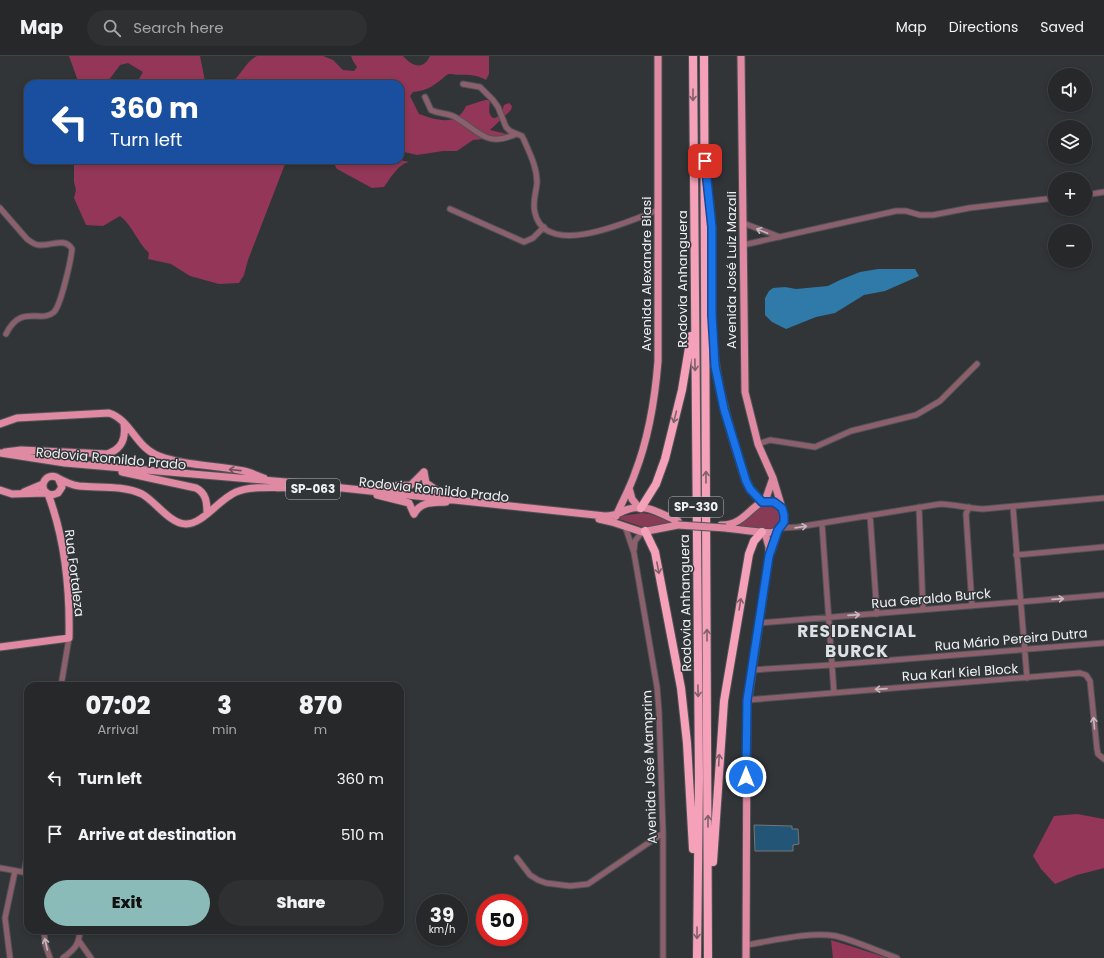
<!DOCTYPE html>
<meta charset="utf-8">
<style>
:root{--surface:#26282a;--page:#2e3032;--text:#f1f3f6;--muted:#a4a6a8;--line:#424447;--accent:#8bbbb9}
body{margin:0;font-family:Poppins,sans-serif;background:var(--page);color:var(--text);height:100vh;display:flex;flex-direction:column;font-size:15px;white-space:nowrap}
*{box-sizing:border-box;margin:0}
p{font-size:13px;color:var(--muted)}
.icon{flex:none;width:22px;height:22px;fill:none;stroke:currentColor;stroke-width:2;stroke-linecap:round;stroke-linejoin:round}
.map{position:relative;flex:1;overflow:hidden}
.sheet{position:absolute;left:24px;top:626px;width:380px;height:252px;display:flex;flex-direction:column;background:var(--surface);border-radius:12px;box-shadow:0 2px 6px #0003,0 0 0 1px var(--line)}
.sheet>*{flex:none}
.hud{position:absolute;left:24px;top:24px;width:380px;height:84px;border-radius:12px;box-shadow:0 2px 6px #0003,0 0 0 1px var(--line);background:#1a4fa0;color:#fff;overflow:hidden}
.tools{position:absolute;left:1048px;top:12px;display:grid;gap:8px}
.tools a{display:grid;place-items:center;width:44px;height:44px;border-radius:50%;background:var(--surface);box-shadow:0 2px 6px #0003,0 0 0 1px var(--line);font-size:20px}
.speed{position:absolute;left:416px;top:838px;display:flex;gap:8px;font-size:20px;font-weight:700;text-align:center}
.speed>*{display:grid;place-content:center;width:52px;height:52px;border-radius:50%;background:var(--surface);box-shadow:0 2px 6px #0003,0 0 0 1px var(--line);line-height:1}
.speed small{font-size:10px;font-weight:400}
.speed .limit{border:6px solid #d22;background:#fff;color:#111}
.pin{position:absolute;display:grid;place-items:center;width:34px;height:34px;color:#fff;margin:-17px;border-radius:8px;box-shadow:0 2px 6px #0006}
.me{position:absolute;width:44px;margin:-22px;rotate:0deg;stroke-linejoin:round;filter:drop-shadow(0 0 3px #0008)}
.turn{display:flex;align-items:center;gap:14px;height:84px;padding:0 20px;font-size:18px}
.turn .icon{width:52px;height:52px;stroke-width:2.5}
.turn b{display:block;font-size:28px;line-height:34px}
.eta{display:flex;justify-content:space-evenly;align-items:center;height:68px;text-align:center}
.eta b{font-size:24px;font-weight:800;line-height:28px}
.primary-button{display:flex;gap:8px;margin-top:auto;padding:8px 20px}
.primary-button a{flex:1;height:46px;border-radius:24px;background:var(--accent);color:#111;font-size:16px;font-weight:800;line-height:46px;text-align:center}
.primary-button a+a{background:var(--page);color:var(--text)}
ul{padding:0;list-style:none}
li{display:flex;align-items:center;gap:12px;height:56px;padding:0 20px}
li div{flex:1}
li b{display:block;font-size:15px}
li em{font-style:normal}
header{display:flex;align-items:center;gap:24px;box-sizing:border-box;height:56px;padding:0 20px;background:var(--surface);border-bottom:1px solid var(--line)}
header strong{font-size:19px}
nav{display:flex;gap:22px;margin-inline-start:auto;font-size:14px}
.search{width:280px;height:36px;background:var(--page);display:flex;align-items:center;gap:10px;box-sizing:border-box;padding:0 14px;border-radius:22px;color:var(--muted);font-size:15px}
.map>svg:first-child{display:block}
</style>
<header>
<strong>Map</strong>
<div class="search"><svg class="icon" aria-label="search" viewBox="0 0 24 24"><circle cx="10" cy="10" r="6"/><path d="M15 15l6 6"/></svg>Search here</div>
<nav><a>Map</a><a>Directions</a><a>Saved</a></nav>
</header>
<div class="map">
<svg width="1104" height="902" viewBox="0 0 1104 902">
<rect width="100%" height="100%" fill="#323538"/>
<path fill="#883b55" d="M769 448C783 452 786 471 771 475 765 476 743 471 736 470 749 464 755 451 769 448Z
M642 457 650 458 674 467 643 471 613 461Z"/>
<path fill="#933658" d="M69 0H200L205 25 208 28H136L143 16 128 7 120 9 106 28H81L78 25Z
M257 0H323L333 4 343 14 354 15 357 11 353 5 351 0H403C412 10 423 15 430 0H489V18L486 24C473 16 461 20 448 18 436 28 428 35 413 36L410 40 419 58C436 64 457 71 466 50L485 44H488L490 46C489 53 488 58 493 62 500 62 502 55 504 49L509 47 512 50 511 54 490 74 507 78 501 86H497L483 79V83L473 84 457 95H443L417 99 400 95V28H230C241 20 245 6 257 0Z
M76 104H288L285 108 248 204 244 219 239 227 219 228 190 220 171 208 148 203 149 197C137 186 133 170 120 160L103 170 86 169 74 142 76 134 74 126V108Z
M332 104H400L409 106C398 108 390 123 384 131L372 132 337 113Z
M1077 758 1104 763V812L1077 819 1055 828 1041 813 1033 800 1054 760Z
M831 884 888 902H833Z"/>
<path fill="#2f7aa8" d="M878 213H915L919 220 885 235 864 239 835 257 816 261 786 273 772 266 765 259V242L769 235 773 232 785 231 796 233 828 230 840 224 860 216Z"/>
<path fill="#225576" stroke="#72767a" d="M754 769 792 770V773H798L799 788 793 789V795H755Z"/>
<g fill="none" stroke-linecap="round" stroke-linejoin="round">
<g stroke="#505356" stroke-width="7">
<path id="minor" d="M463 28 480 31 493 44 498 51 506 71 510 75 522 80 524 84C530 98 537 111 537 127 536 137 532 147 535 157 546 204 632 164 658 154
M425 41 431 54C439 58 448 57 455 61 479 75 486 92 516 78
M1085 139 1104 136
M0 152 27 183C31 186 35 189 39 189 51 190 65 181 72 193 71 204 61 249 54 256 41 268 21 247 6 278
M450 153 524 186 533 182 544 171
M743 167 780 181
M743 189 896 155H906L920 159H933L969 152 1055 142
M758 388 770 384 815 391 851 375 916 359 940 345 977 308
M919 451 923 553
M969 451 966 458 972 550
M1013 451 1027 622
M870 459 877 558
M822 468 834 637
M625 470 634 497 657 631 659 656 663 777V902
M781 472 798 471 940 448C955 448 969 453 983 453L1104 442
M634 494 635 485 642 476
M1016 499 1104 491
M759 567 1104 539
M752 614 831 609 1104 587
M61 630 69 582
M747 644 1080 617 1086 619 1090 625 1097 693 1098 698 1104 703
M517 802 530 819 538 824 546 827 570 830 588 828 663 777
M0 812 28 817
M24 816 28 796
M44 874 45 888 50 902
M79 885 91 902
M746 889C772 885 811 875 836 880 856 885 877 895 897 902
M10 902 5 862 15 815
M63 902C75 893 79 889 80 874"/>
</g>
<g stroke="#505356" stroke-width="9">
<path id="major" d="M741 0 745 336 758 388 773 422 782 452
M0 368 17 362 109 357C131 364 136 392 159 400 186 410 216 409 244 415 250 416 257 420 264 422
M5 396 21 394 107 398C122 393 126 383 124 368
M0 397 65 407 286 426 605 460C619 460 617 456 629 453 647 447 662 459 678 465
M122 416 196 432C206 437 207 446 207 457
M424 416 426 427 448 442
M59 424 62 431 58 437 52 439C36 436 44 416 56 421 63 425 71 429 79 430 99 432 123 429 142 438 155 445 170 468 186 468 203 468 218 444 236 436 254 429 277 433 296 431
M629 432 632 443 639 452
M0 434 12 438 46 437
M375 435 384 430 411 429 424 416
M24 436 43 428
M377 439 409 447 414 458
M765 445 773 422
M414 458C421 445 433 447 446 446
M616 460C622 446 630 432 635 417 649 381 655 343 658 305V0
M599 463 612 466 642 476 678 469
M721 469C747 470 753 442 771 445 787 448 789 471 774 476 770 478 734 473 726 472
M771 496 778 474
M0 591 69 582C70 535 65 483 48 438
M746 902 747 652 769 500V491L765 477"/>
</g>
<g stroke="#505356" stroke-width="10">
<path id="highway" d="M693 0 699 721 697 902
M704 0 708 902
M709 143C715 191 709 240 713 289 717 336 732 380 746 425L750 433 762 446
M641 452 656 428 665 403 682 334 691 280
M645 475 655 496 681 632 687 687 693 793
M713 806 724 645 749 498 754 485 762 476"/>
</g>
<use href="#minor" stroke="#8b606c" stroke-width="5"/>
<use href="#major" stroke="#df89a2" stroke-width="7"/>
<use href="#highway" stroke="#f4a1b9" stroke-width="8"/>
<g stroke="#505356" stroke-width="9" stroke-linecap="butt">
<path id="major-bridge" d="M678 469 726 472"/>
</g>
<use href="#major-bridge" stroke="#df89a2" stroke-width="7"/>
</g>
<defs><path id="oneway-shaft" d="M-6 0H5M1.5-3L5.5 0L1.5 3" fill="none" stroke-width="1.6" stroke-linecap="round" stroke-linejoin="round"/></defs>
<g stroke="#80606c">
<use href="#oneway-shaft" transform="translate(693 39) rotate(90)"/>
<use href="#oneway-shaft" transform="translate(695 309) rotate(89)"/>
<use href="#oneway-shaft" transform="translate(675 361) rotate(104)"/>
<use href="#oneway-shaft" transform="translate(706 421) rotate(-90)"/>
<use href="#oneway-shaft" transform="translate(658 512) rotate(79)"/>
<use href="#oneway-shaft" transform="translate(740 548) rotate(-81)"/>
<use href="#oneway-shaft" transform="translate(707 579) rotate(-90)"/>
<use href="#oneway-shaft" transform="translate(698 635) rotate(89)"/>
<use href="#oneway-shaft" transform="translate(719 704) rotate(-87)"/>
<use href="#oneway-shaft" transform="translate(708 765) rotate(-90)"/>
<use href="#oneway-shaft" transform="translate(697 877) rotate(90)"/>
</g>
<g stroke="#c7b8be">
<use href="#oneway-shaft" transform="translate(762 175) rotate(-159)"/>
<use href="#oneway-shaft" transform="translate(801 471) rotate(-8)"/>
<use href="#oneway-shaft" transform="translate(1058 543) rotate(-4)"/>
<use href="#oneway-shaft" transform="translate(854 559) rotate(-4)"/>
<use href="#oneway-shaft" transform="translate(881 633) rotate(176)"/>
<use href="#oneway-shaft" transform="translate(1094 667) rotate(-95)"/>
<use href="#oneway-shaft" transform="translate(46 888) rotate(-103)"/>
</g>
<use stroke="#6f525d" href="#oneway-shaft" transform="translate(235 414) rotate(-174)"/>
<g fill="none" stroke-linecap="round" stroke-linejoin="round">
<g stroke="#114b97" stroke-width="10">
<path id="route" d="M705 105 712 171V259L715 310 724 353 746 425 750 433 762 446H774L782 452 784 459V466L778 474 769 500 747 644 746 721"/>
</g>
<use href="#route" stroke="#1a73e8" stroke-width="7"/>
</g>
<g text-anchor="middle" stroke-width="3" stroke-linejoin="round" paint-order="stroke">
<g fill="#323538" stroke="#b6b9bc" stroke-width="1">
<rect x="286" y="423" width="54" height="20" rx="3"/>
<rect x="669" y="441" width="54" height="20" rx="3"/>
</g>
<g font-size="12" font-weight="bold" fill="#eff2f4">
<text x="313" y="437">SP-063</text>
<text x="696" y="455">SP-330</text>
</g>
<g font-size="13" fill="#eff2f4" stroke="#323538">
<text transform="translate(731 214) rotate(-90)" y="5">Avenida José Luiz Mazali</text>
<text transform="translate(646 218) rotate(-90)" y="5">Avenida Alexandre Biasi</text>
<text transform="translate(682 223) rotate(-90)" y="5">Rodovia Anhanguera</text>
<text transform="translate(111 402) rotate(5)" y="5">Rodovia Romildo Prado</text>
<text transform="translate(434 433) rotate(6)" y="5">Rodovia Romildo Prado</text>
<text transform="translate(75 517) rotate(83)" y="5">Rua Fortaleza</text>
<text transform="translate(931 542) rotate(-5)" y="5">Rua Geraldo Burck</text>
<text transform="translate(685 547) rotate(-91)" y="5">Rodovia Anhanguera</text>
<text transform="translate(1011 583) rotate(-5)" y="5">Rua Mário Pereira Dutra</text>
<text transform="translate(960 616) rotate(-4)" y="5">Rua Karl Kiel Block</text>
<text transform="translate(649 711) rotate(-92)" y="5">Avenida José Mamprim</text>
</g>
<g font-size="17" font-weight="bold" letter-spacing="1" fill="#dce1e5" stroke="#323538">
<text x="857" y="581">RESIDENCIAL<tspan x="857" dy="20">BURCK</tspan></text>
</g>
</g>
</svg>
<div class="tools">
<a><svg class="icon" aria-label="sound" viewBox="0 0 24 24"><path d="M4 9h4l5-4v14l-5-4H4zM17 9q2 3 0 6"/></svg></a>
<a><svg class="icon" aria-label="layers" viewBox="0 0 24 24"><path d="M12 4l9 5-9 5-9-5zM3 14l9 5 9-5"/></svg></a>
<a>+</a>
<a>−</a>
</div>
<div class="speed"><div>39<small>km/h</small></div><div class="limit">50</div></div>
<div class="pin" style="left:705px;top:105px;background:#d93025"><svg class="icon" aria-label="arrive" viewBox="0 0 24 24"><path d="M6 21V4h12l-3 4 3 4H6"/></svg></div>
<svg class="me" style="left:746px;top:721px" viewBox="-20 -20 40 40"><circle r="17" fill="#1a73e8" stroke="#fff" stroke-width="3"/><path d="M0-11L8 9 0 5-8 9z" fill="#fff"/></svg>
<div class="hud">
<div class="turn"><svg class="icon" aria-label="left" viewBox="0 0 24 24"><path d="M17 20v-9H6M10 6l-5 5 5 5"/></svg><div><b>360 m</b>Turn left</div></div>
</div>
<section class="sheet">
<div class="eta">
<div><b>07:02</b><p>Arrival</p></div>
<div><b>3</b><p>min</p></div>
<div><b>870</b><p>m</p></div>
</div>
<ul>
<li><svg class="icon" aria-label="left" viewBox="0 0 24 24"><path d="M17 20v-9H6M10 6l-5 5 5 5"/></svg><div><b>Turn left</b></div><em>360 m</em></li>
<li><svg class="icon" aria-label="arrive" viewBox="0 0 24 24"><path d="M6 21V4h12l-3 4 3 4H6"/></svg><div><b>Arrive at destination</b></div><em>510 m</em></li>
</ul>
<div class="primary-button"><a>Exit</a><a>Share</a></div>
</section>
</div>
